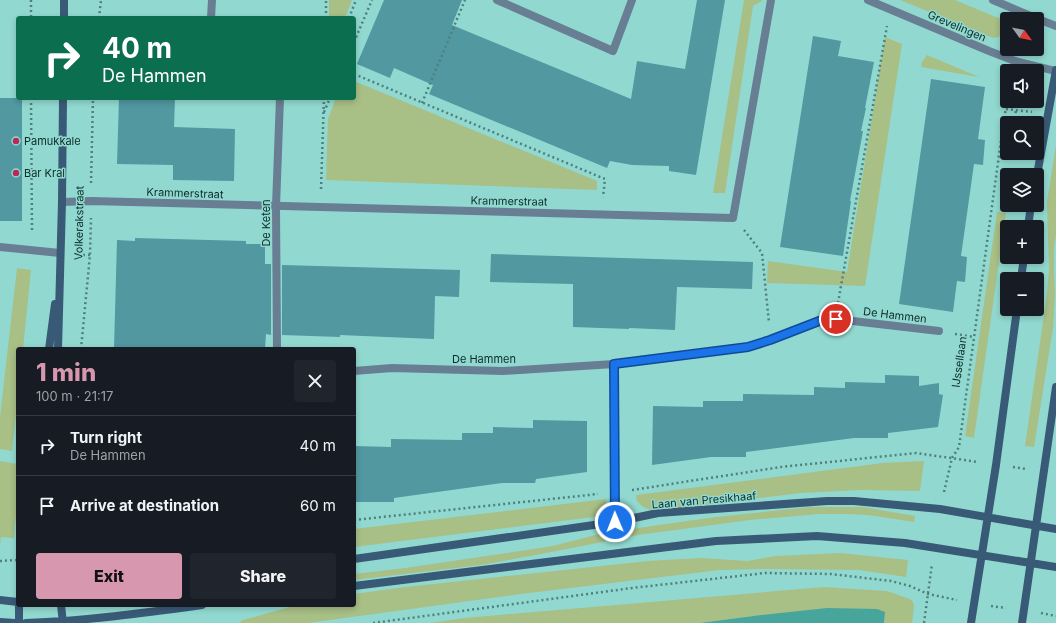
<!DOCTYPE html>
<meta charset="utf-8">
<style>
:root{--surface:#171b24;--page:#20242c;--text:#f1f3f6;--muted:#9ea1a6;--line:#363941;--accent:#d798af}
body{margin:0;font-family:Inter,sans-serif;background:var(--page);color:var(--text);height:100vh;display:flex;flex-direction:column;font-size:15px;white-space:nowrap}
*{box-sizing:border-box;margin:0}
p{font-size:13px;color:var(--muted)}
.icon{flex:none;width:22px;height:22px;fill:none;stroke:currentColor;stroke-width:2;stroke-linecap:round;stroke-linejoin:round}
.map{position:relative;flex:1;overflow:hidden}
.panel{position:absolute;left:16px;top:347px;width:340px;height:260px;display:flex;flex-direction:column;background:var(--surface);border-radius:4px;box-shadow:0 2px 6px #0003}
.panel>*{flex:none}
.hud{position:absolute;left:16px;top:16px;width:340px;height:84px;border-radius:4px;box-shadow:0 2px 6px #0003;background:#0b6e4f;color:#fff;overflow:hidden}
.needle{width:26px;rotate:123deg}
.controls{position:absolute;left:1000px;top:12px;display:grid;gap:8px}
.controls a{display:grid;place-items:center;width:44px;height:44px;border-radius:4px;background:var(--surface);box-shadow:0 2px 6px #0003;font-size:20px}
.pin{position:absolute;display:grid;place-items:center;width:34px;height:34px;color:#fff;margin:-17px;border:2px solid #fff;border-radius:50%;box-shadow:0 1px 4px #0007}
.me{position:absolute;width:44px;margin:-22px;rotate:359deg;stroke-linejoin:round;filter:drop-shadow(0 0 3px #0008)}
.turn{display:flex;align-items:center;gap:14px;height:84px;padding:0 20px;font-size:18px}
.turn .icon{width:52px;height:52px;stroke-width:2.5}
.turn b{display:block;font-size:28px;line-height:34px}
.round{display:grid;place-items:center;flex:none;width:42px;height:42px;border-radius:4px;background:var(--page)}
.summary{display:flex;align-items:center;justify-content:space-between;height:68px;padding:0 20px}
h1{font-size:24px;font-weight:800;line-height:30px;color:var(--accent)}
.primary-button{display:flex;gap:8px;margin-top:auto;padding:8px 20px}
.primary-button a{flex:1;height:46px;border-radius:4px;background:var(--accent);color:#111;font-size:16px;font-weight:800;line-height:46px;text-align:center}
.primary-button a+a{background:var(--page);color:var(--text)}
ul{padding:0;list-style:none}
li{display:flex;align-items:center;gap:12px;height:60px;padding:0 20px;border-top:1px solid var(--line)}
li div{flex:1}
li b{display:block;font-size:15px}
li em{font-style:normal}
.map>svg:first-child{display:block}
</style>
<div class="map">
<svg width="1056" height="623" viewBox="0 0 1056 623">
<rect width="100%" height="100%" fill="#91d9d0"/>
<path fill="#a8bf86" d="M329 0H352L345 18H329Z
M744 0H762V1L753 6 725 193H713Z
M900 0H955L1003 20 1004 26 999 37 993 38Z
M885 37 902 44 865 286 767 283 768 261 847 272Z
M927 55 979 77 921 67 922 62Z
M354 81 597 181V190L326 180 328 119 336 98H354Z
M1056 145V235L1054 247V270L1055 295 1053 328 1034 447 1025 446 1047 294 1049 269 1047 202Z
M997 212 1006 213 974 438 965 436Z
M17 268 31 270 23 349H18V396L12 451 0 449V417Z
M0 461 18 464V491L14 538 1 537 0 546Z
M924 461 920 491 861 490 801 493 654 511 643 507 637 501 636 495 883 463Z
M606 499C607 508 600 512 594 517L354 547V529Z
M810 507H863L915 516 914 522 868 515 847 514H820L750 520 638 535 536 555 481 565 354 580V574L405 568 553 546 599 534 652 526 716 517Z
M840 553 908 560 906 577 886 574 858 570 767 569 720 570 529 593 308 623H241L240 621 297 605H354V594L405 587 648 561 701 558 748 561 775 556Z
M824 587 887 591 910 599 913 602 914 606 912 623H884L885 612 761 615 700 623H429L465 618Z"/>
<path fill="#47a59c" d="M827 608 877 609 885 612 884 623H700L761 615Z"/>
<path fill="#5198a1" d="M384 0H462L452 25 631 99 637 61 685 69 697 0H725L696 175 669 171V166L632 165 610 161 607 168 429 94 433 85 394 68 390 78 357 64Z
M813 36 841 41 838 56 874 62 865 108H866L861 131H863L850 201H851L843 256 780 247Z
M931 79 985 87 978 139 985 140 983 165 974 164 961 256 967 257 965 282 957 281 953 312 899 304Z
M0 98H22V221H0Z
M119 98H175L174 127 235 129 234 181 173 180V165L117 164Z
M135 238 246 241V244H265V264H271V335L266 334 265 349H114L117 240 135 241Z
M491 254 753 262 752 289 677 287 675 330 629 328V329L573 327V284L490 282Z
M282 265 460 270 459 297 435 296 434 339 340 335V337L282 335Z
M885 375 919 376V386L939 383V394L943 395 938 427 888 433V438H854L746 452V457H711L652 465 653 406 703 407V401H743V394L814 395V387L845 388V382L885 383Z
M533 420 587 421V472L536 479 535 483H502L394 498V502H354V446L391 447V439L462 440V433H493V427L533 428Z"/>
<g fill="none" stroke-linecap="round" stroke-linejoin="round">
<path stroke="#4e817b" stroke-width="2.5" stroke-dasharray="2 3" stroke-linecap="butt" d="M31 0V18
M99 18 101 0
M326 18V0
M349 18 356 0
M354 42 372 0
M354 74 605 179 603 197
M31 98 32 233
M422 103 465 0
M1006 109 1032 112
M324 112 330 98
M1014 123 1016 110
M91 183 93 98
M321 189 324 98
M744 230 762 253 769 323
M78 255H90
M838 303 887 26
M955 334 974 337
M81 349 90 255 91 218
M1013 467 1026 469
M632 490 781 467 916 453 978 462
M944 492 952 458 959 447 1003 126 1007 101
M354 520 598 494
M0 561 18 560
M991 606 1006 608
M1041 613 1056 616
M373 623 632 588 765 573 831 574 891 581 910 586 928 594 957 600
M924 623 932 564"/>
<path stroke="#687e92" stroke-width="8" d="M497 0 613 51 632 0
M211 18 212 0
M276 206 280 98"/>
<path stroke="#687e92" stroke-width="8" d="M868 0 989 51 1015 61 1056 71
M993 0 1033 17 1056 26
M62 202 91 201 733 218 771 0
M276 206 277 349
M0 247 60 253
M354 371 392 368 503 371 614 364
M615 522 614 364 748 347 770 340 827 318 939 331"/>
<path stroke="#395a77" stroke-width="8" d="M64 18V0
M1037 175 1056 70
M1028 227 1031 205
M1021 279 1024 257
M49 349 55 304
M58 349 62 202 63 98
M354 559 615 522 658 513 827 501H854L940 509 1056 529
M354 586 716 541 817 536 905 543 1056 567
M0 600 18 602
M61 605 63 623
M0 622 15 623
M19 623V605
M26 623C85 621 144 613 202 605
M971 623 996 465 1017 309
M1022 623 1056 387"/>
</g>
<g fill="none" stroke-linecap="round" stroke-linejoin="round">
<g stroke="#114b97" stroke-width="10">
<path id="route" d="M615 522 614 364 748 347 770 340 827 318 836 319"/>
</g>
<use href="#route" stroke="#1a73e8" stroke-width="7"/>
</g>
<g fill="#b82959" stroke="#91d9d0" stroke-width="1.5">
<circle cx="16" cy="141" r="4"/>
<circle cx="16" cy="173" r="4"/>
</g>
<g text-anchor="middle" stroke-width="3" stroke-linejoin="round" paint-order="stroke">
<g font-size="11" fill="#0c2b28" stroke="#91d9d0">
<text transform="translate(957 26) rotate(23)" y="4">Grevelingen</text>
<text transform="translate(185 193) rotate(2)" y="4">Krammerstraat</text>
<text transform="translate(509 201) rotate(1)" y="4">Krammerstraat</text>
<text transform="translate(79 223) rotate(-89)" y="4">Volkerakstraat</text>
<text transform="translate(266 223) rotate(-90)" y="4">De Keten</text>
<text transform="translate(895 315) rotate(7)" y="4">De Hammen</text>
<text x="484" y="363">De Hammen</text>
<text transform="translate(959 362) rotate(-82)" y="4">IJssellaan</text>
<text transform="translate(704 500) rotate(-5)" y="4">Laan van Presikhaaf</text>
</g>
<g font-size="11" fill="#0c2b28" stroke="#91d9d0" text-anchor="start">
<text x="24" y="145">Pamukkale</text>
<text x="24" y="177">Bar Kral</text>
</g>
</g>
</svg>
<div class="controls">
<a><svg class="needle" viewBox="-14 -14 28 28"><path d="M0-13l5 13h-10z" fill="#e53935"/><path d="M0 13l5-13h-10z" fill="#9ea1a6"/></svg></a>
<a><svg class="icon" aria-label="sound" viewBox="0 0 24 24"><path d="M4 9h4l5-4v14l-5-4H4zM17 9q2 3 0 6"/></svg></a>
<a><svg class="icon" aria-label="search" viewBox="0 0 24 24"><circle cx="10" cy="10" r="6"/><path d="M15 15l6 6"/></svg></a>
<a><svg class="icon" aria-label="layers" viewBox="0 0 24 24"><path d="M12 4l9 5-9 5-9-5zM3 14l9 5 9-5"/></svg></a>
<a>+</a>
<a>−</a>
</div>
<div class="pin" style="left:836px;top:319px;background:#d93025"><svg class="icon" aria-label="arrive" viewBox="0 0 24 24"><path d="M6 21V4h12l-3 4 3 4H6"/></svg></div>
<svg class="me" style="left:615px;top:522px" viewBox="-20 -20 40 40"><circle r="17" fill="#1a73e8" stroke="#fff" stroke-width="3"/><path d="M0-11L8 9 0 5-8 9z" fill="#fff"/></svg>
<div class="hud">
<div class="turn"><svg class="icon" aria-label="right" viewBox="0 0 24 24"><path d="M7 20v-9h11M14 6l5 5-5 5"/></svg><div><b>40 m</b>De Hammen</div></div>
</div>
<section class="panel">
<div class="summary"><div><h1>1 min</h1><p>100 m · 21:17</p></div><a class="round"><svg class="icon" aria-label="close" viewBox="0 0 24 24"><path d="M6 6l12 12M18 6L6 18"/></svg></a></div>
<ul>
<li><svg class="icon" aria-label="right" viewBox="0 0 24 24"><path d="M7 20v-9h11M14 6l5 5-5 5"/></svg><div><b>Turn right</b><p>De Hammen</p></div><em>40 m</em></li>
<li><svg class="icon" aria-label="arrive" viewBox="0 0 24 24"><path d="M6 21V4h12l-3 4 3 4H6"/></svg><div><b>Arrive at destination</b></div><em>60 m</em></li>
</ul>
<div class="primary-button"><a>Exit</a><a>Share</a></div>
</section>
</div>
